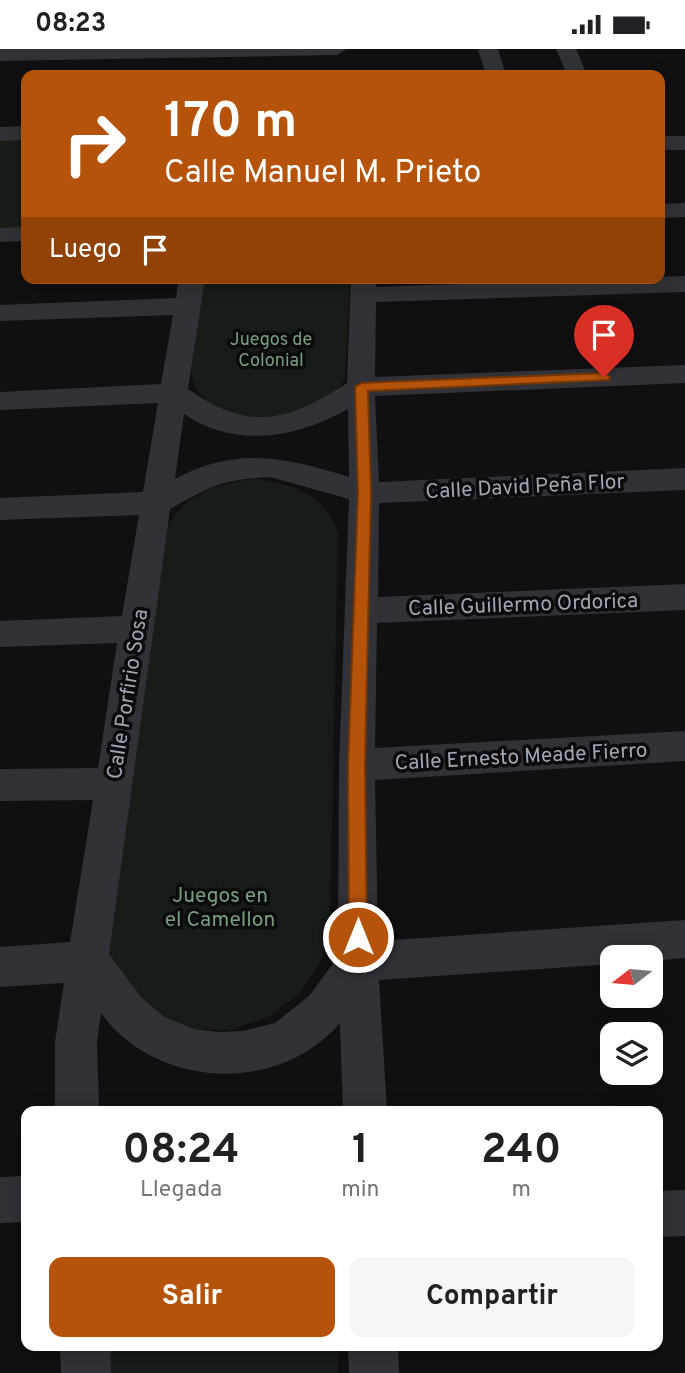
<!DOCTYPE html>
<html lang="es">
<meta charset="utf-8">
<style>
:root{--surface:#fff;--page:#f6f6f6;--text:#202124;--muted:#757577;--accent:#b45309}
body{margin:0;font-family:Overpass,sans-serif;background:var(--page);color:var(--text);height:100vh;display:flex;flex-direction:column;font-size:26px;white-space:nowrap}
*{box-sizing:border-box;margin:0}
p{font-size:23px;color:var(--muted)}
.icon{flex:none;width:38px;height:38px;fill:none;stroke:currentColor;stroke-width:2;stroke-linecap:round;stroke-linejoin:round}
.map{position:relative;flex:1;overflow:hidden}
.details{position:absolute;left:21px;top:1057px;width:642px;height:245px;display:flex;flex-direction:column;background:var(--surface);border-radius:14px;box-shadow:0 4px 18px #0003}
.details>*{flex:none}
.hud{position:absolute;left:21px;top:21px;width:644px;height:214px;border-radius:14px;box-shadow:0 4px 18px #0003;background:#b45309;color:#fff;overflow:hidden}
.needle{width:46px;rotate:254deg}
.controls{position:absolute;left:600px;top:896px;display:grid;gap:14px}
.controls a{display:grid;place-items:center;width:63px;height:63px;border-radius:14px;background:var(--surface);box-shadow:0 4px 18px #0003;font-size:35px}
.pin{position:absolute;display:grid;place-items:center;width:60px;height:60px;color:#fff;margin:-72px -30px;border-radius:50% 50% 50% 0;rotate:-45deg;box-shadow:0 0 7px #0007}
.pin .icon{rotate:45deg}
.me{position:absolute;width:77px;margin:-38px;rotate:0deg;stroke-linejoin:round;filter:drop-shadow(0 0 5px #0008)}
.turn{display:flex;align-items:center;gap:24px;height:147px;padding:0 28px;font-size:32px}
.turn .icon{width:91px;height:91px;stroke-width:2.5}
.turn b{display:block;font-size:49px;line-height:60px}
.then{display:flex;align-items:center;height:66px;padding:0 28px;background:#0003;gap:14px;font-size:26px}
.eta{display:flex;justify-content:space-evenly;align-items:center;height:119px;text-align:center}
.eta b{font-size:42px;font-weight:700;line-height:49px}
.cta{display:flex;gap:14px;margin-top:auto;padding:14px 28px}
.cta a{flex:1;height:80px;border-radius:14px;background:var(--accent);color:#fff;font-size:28px;font-weight:700;line-height:80px;text-align:center}
.cta a+a{background:var(--page);color:var(--text)}
.status{display:flex;justify-content:space-between;align-items:center;height:49px;padding:0 35px;background:var(--surface);direction:ltr}
.status svg{height:19px;fill:currentColor}
.map>svg:first-child{display:block}
</style>
<div class="status"><b>08:23</b><svg viewBox="0 0 49 12"><path d="M0 12V9h3v3zM5 12V6h3v6zM10 12V3h3v9zM15 12V0h3v12zM26 1h20v11H26zM47 4h2v5h-2z"/></svg></div>
<div class="map">
<svg width="685" height="1324" viewBox="0 0 685 1324">
<rect width="100%" height="100%" fill="#101012"/>
<path fill="#171c18" d="M26 91V183L0 184V92Z
M203 229H350L345 329 336 345 274 371 225 364 207 353 195 339 191 323Z
M256 430C297 436 320 444 338 482L330 876 321 912 300 944 268 968 230 981 189 980 154 966 110 908 107 872 165 480C189 443 213 435 256 430Z
M103 1297H338V1324H105Z"/>
<g fill="none" stroke-linecap="round" stroke-linejoin="round">
<path fill="#313237" fill-rule="evenodd" d="M0 0H347L337 6 0 12Z
M478 0H498L506 26H486Z
M556 0H576L587 26H567Z
M26 77V91L0 92V78Z
M660 87H685V101H660Z
M685 154V168L660 169V155Z
M26 178V192L0 193V179Z
M685 227V243L376 253 375 328 685 316V334L375 347 379 433 685 419V441L379 454 378 548 685 535V561L377 574 375 699 685 682V712L375 731 378 892 685 871V909L651 912V908H612V915L379 931 387 1062H343L340 974C278 1046 156 1040 101 964L97 993 99 1062H55V993L64 934 0 938V898L70 893 93 751 0 752V720L98 719 117 594 0 598V572L122 567 139 466 0 471V449L143 443 158 354 0 361V343L161 335 173 266 0 272V256L176 249 179 229H205L188 340C248 383 288 373 347 334L351 229H377L376 238ZM348 360 349 428C285 408 236 397 175 430L184 365C235 400 297 389 348 360ZM270 428 349 450 339 716 338 908 309 947 275 974 243 982 218 983 194 980 164 968 140 947 109 905 170 460C213 436 221 431 270 428Z
M26 1127V1173L0 1174V1128Z
M685 1141V1187L658 1188V1142Z
M60 1297H110L111 1324H61Z
M348 1297H398L399 1324H349Z"/>
</g>
<path fill="#b45309" stroke="#753606" stroke-width="2" d="M604 324 610 328 609 331 368 342 371 444 365 716 367 888 364 894 358 897 351 894 349 888 348 716 358 444 355 338 361 334Z"/>
<g text-anchor="middle" stroke-width="7" stroke-linejoin="round" paint-order="stroke">
<g font-size="18" fill="#779f7c" stroke="#0b0b0d">
<text x="271" y="296">Juegos de<tspan x="271" dy="21">Colonial</tspan></text>
</g>
<g font-size="21" fill="#a1a6b3" stroke="#0b0b0d">
<text transform="translate(525 437) rotate(-3)" y="7">Calle David Peña Flor</text>
<text transform="translate(523 555) rotate(-2)" y="7">Calle Guillermo Ordorica</text>
<text transform="translate(127 645) rotate(-81)" y="7">Calle Porfirio Sosa</text>
<text transform="translate(521 707) rotate(-3)" y="7">Calle Ernesto Meade Fierro</text>
</g>
<g font-size="21" fill="#779f7c" stroke="#0b0b0d">
<text x="220" y="853">Juegos en<tspan x="220" dy="24">el Camellon</tspan></text>
</g>
</g>
</svg>
<div class="controls">
<a><svg class="needle" viewBox="-14 -14 28 28"><path d="M0-13l5 13h-10z" fill="#e53935"/><path d="M0 13l5-13h-10z" fill="#757577"/></svg></a>
<a><svg class="icon" aria-label="layers" viewBox="0 0 24 24"><path d="M12 4l9 5-9 5-9-5zM3 14l9 5 9-5"/></svg></a>
</div>
<div class="pin" style="left:604px;top:328px;background:#d93025"><svg class="icon" aria-label="arrive" viewBox="0 0 24 24"><path d="M6 21V4h12l-3 4 3 4H6"/></svg></div>
<svg class="me" style="left:358px;top:888px" viewBox="-20 -20 40 40"><circle r="17" fill="#b45309" stroke="#fff" stroke-width="3"/><path d="M0-11L8 9 0 5-8 9z" fill="#fff"/></svg>
<div class="hud">
<div class="turn"><svg class="icon" aria-label="right" viewBox="0 0 24 24"><path d="M7 20v-9h11M14 6l5 5-5 5"/></svg><div><b>170 m</b>Calle Manuel M. Prieto</div></div>
<div class="then">Luego<svg class="icon" aria-label="arrive" viewBox="0 0 24 24"><path d="M6 21V4h12l-3 4 3 4H6"/></svg></div>
</div>
<section class="details">
<div class="eta">
<div><b>08:24</b><p>Llegada</p></div>
<div><b>1</b><p>min</p></div>
<div><b>240</b><p>m</p></div>
</div>
<div class="cta"><a>Salir</a><a>Compartir</a></div>
</section>
</div>
